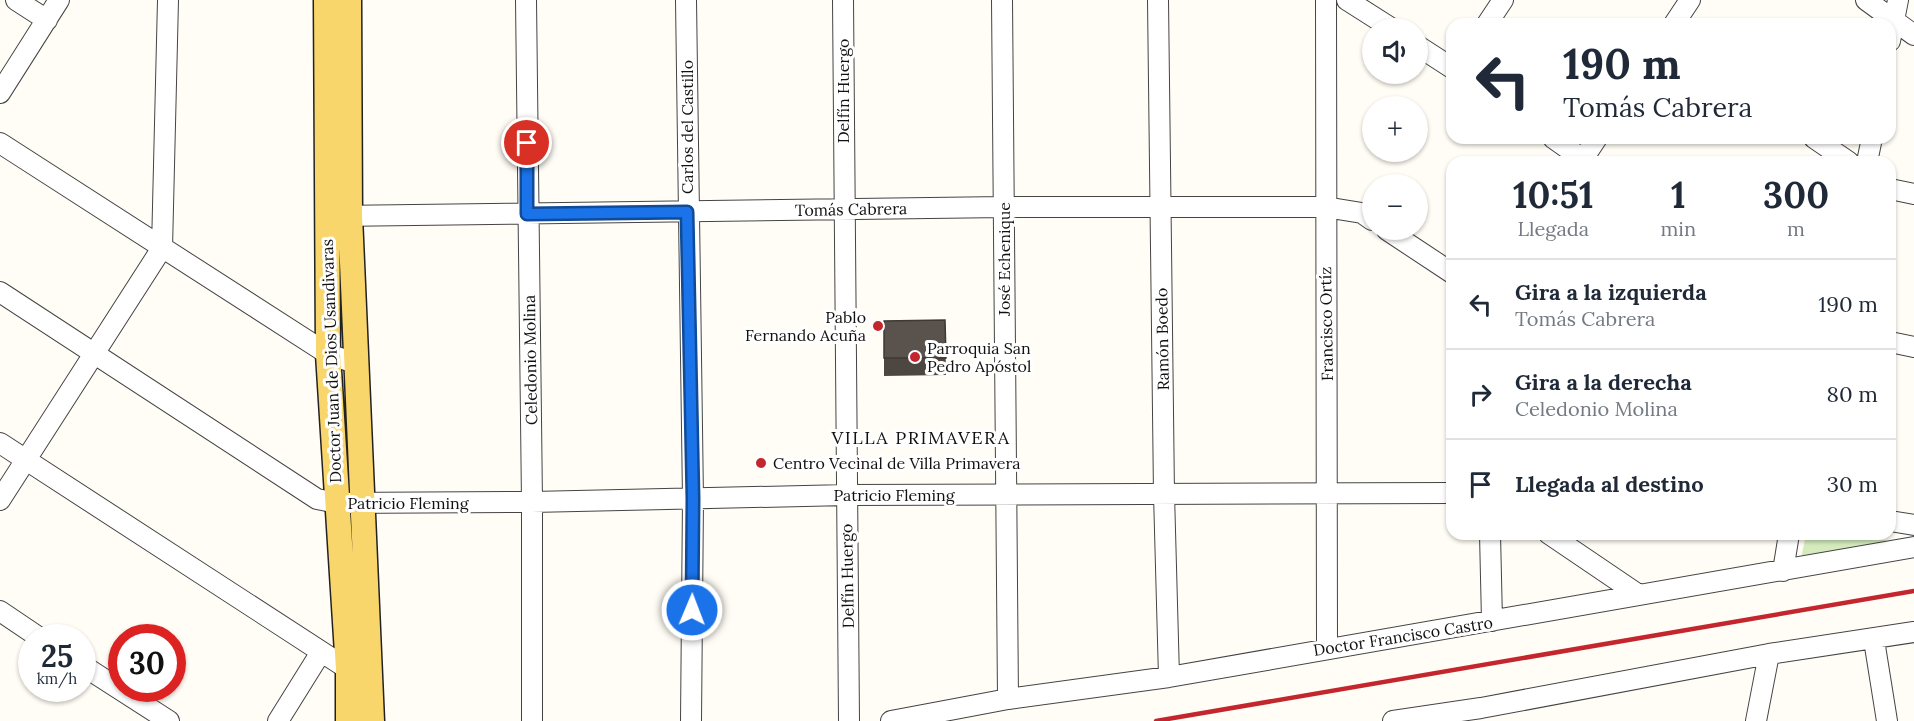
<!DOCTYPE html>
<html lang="es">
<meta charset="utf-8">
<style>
:root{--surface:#fff;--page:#f6f6f7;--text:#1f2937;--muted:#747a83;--line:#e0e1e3}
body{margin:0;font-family:Lora,serif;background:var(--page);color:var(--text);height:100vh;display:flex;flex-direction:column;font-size:22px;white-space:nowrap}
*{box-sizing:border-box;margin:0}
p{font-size:20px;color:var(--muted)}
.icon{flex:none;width:33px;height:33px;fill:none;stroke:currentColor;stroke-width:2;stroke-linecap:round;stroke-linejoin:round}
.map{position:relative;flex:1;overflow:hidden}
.panel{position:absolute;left:1446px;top:156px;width:450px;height:384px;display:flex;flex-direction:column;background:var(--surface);border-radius:18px;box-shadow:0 2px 4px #0004}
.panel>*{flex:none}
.top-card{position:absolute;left:1446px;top:18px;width:450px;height:126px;border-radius:18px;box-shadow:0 2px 4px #0004;background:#fff;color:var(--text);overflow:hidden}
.fabs{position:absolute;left:1362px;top:18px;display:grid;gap:12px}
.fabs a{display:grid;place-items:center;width:66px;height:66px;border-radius:50%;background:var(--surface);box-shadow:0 2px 4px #0004;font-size:30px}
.speed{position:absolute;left:18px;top:624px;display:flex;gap:12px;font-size:30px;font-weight:700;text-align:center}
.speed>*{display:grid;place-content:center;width:78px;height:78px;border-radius:50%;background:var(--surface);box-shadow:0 2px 4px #0004;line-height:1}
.speed small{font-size:15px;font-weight:400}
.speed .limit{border:9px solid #d22;background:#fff;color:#111}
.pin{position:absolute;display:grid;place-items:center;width:51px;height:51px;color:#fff;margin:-26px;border:3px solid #fff;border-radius:50%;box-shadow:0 2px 6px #0007}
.me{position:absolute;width:66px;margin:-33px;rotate:1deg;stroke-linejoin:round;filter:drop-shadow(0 0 4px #0008)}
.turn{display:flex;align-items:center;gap:21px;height:126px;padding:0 18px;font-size:27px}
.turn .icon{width:78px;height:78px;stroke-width:2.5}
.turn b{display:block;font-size:42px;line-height:51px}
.eta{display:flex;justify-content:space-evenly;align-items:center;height:102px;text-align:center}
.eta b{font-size:36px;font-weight:700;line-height:42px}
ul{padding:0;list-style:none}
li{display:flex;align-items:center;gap:18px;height:90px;padding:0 18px;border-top:2px solid var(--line)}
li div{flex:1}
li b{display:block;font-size:22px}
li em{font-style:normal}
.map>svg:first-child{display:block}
</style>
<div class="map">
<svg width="1914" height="721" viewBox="0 0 1914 721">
<rect width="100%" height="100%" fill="#fffdf5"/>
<path fill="#d5ebbd" d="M1806 534H1863L1895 543 1801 559Z"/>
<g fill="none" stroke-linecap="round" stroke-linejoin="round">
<g stroke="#444" stroke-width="22">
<path id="minor" d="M16 0 47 20
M526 0 532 502V721
M686 0 693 499 691 721
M843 0 849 721
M1002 0 1008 699
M1158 0 1164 494 1169 677
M1326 0 1327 648
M1347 0 1391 28
M1866 0 1914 35
M1487 24 1503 0
M1674 24 1690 0
M1890 41 1898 0
M1418 46 1452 68
M0 93 59 0
M1553 138 1587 162
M1814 138 1849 162
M0 143 328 354 355 363
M1581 162 1597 138
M1867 162 1872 138
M1890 189 1914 194
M337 216 1004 207H1325L1362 213 1372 220
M1387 230 1452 273
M0 292 317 499 337 503 532 502 847 495 1452 493
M1890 342 1914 347
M0 443 348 669H359
M0 500 162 248 168 0
M1890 521 1914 525
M1490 534 1492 621
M1549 534 1639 595
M1783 571 1789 534
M0 611 40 638
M1874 640 1887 721
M82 665 169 721
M278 721 321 652
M891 721 1008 699 1169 677 1914 547
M1393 721 1481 708 1769 654 1914 632
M1756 721 1769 654"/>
</g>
<g stroke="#222" stroke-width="27">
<path id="major" d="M326 0 328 354 348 669V721
M349 0 350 216 372 721"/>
</g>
<use href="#minor" stroke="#fff" stroke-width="20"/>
<use href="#major" stroke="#f9d66b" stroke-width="24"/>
<path stroke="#c4262e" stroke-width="4.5" d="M1156 721 1914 591"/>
</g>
<path fill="#4d4742" d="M945 320 946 375 884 376V321Z"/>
<path fill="#5a524d" stroke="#3f3936" stroke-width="1.5" d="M945 320 946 358H884V321Z"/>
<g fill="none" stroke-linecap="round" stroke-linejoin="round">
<g stroke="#114b97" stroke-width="15">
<path id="route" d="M527 143V214L687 212 693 499 692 610"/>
</g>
<use href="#route" stroke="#1a73e8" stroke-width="10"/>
</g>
<g fill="#c4262e" stroke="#fff" stroke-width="2">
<circle cx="878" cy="326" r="6"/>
<circle cx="915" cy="357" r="6"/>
<circle cx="761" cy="463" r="6"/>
</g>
<g text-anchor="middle" stroke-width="6" stroke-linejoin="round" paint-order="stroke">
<g font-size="16" fill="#111" stroke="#fff">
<text transform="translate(843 91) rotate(-90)" y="6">Delfín Huergo</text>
<text transform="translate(687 127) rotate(-90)" y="6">Carlos del Castillo</text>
<text transform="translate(851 209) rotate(-1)" y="6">Tomás Cabrera</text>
<text transform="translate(1004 259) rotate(-90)" y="6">José Echenique</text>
<text transform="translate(1326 324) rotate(-91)" y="6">Francisco Ortíz</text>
<text transform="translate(1162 339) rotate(-91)" y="6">Ramón Boedo</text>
<text transform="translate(530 360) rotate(-91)" y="6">Celedonio Molina</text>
<text transform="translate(331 361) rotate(-92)" y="6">Doctor Juan de Dios Usandivaras</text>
<text x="894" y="501">Patricio Fleming</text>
<text x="408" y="509">Patricio Fleming</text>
<text transform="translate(847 576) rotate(-91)" y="6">Delfín Huergo</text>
<text transform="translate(1403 636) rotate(-9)" y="6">Doctor Francisco Castro</text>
</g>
<g font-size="16" fill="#111" stroke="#fff" text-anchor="start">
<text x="866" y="323" text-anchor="end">Pablo<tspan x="866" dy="18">Fernando Acuña</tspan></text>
<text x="927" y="354">Parroquia San<tspan x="927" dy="18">Pedro Apóstol</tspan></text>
<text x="773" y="469">Centro Vecinal de Villa Primavera</text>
</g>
<g font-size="18" letter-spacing="1.5" fill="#111" stroke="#fff">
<text x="921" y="444">VILLA PRIMAVERA</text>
</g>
</g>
</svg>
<div class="fabs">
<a><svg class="icon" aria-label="sound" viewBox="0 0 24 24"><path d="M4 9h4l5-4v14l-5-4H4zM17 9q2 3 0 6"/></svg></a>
<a>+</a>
<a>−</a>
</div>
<div class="speed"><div>25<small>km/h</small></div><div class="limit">30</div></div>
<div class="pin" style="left:527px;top:143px;background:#d93025"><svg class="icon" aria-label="arrive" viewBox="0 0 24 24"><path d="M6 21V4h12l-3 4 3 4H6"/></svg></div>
<svg class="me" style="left:692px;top:610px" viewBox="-20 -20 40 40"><circle r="17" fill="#1a73e8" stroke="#fff" stroke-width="3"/><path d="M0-11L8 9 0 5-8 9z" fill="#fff"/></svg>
<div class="top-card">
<div class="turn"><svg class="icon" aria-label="left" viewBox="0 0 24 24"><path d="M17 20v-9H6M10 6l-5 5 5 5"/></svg><div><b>190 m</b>Tomás Cabrera</div></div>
</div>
<section class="panel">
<div class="eta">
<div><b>10:51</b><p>Llegada</p></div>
<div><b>1</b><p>min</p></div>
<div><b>300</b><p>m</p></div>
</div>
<ul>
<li><svg class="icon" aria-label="left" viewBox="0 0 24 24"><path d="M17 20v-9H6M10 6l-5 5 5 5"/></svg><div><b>Gira a la izquierda</b><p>Tomás Cabrera</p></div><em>190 m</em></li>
<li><svg class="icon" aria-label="right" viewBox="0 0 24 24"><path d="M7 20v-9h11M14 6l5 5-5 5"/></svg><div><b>Gira a la derecha</b><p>Celedonio Molina</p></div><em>80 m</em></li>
<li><svg class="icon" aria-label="arrive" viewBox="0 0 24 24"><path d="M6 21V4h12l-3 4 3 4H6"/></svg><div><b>Llegada al destino</b></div><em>30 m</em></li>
</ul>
</section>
</div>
